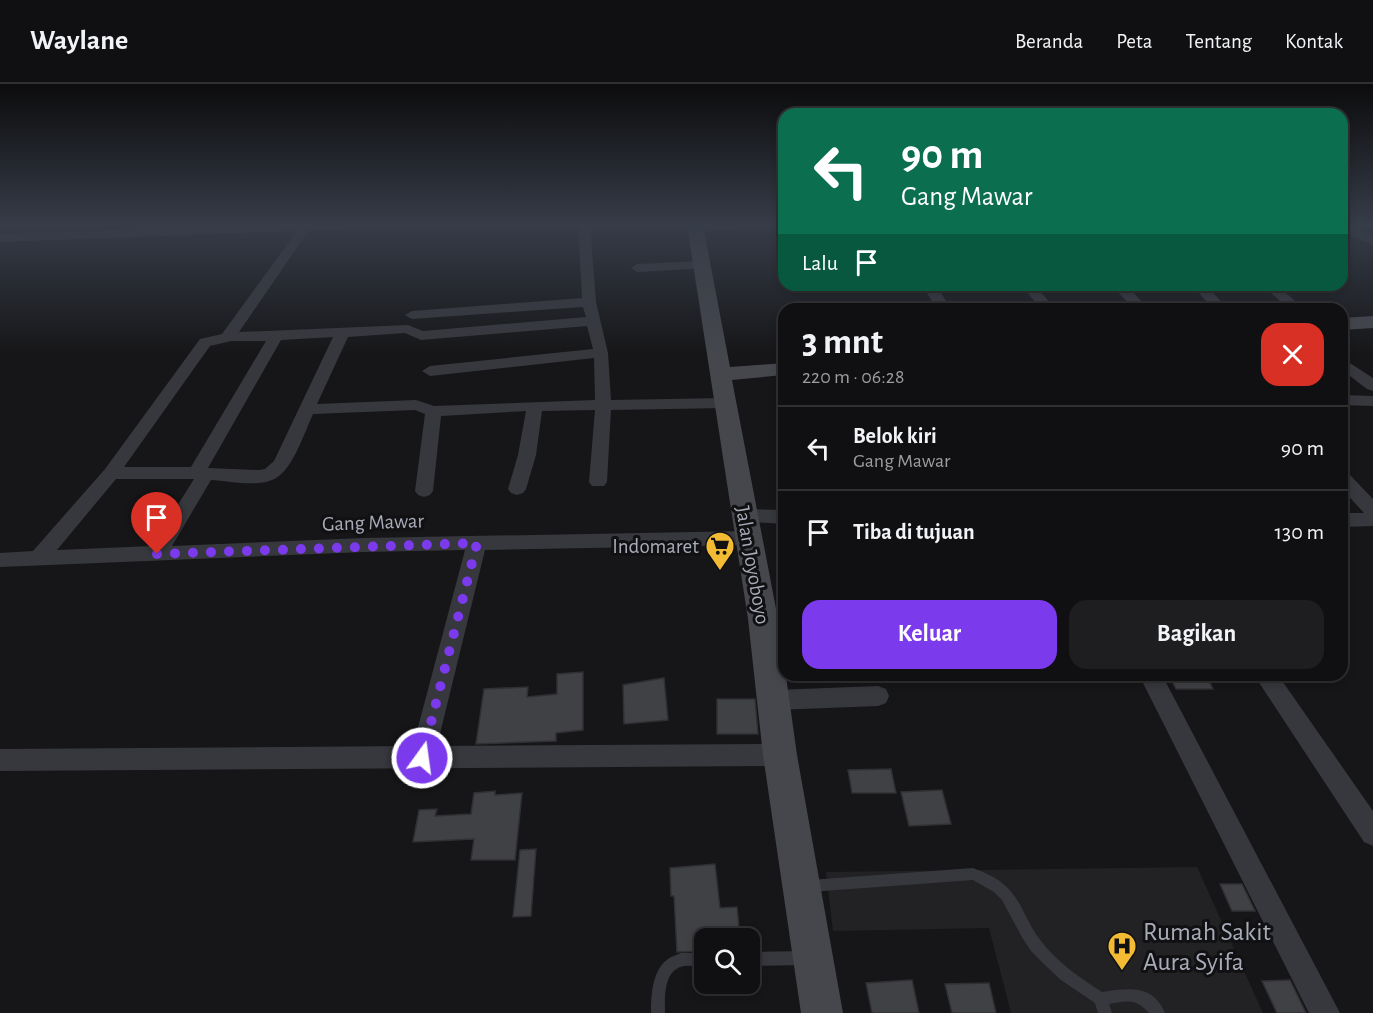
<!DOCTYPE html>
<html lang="id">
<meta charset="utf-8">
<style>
:root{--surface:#101012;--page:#1e1e20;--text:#f1f3f6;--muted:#9c9d9f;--line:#303032;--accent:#7c3aed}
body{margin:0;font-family:"Alegreya Sans",sans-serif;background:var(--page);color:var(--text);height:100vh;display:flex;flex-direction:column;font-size:22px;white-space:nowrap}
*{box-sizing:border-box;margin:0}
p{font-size:20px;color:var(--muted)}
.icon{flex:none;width:33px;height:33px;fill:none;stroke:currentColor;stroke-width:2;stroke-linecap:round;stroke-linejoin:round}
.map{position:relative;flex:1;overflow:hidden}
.side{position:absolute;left:778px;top:219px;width:570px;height:378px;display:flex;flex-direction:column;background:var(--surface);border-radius:18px;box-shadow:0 3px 9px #0003,0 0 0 2px var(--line)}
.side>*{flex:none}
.guide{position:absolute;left:778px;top:24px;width:570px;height:183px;border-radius:18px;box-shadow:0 3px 9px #0003,0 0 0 2px var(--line);background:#0b6e4f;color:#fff;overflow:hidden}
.fabs{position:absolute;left:694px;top:844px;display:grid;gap:12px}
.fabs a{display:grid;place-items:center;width:66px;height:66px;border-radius:12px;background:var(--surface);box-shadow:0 3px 9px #0003,0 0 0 2px var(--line);font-size:30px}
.pin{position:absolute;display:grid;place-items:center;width:51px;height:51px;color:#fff;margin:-62px -26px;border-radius:50% 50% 50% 0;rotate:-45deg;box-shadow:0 0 6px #0007}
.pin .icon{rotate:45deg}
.me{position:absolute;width:66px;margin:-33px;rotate:14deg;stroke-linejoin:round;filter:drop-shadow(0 0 4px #0008)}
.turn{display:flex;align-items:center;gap:21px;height:126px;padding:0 24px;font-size:27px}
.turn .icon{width:78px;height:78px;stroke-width:2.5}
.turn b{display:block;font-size:42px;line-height:51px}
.then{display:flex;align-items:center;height:57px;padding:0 24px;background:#0003;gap:12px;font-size:22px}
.round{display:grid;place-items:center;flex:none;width:63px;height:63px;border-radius:18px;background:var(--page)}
.overview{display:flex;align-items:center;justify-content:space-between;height:102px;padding:0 24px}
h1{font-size:36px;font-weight:700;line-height:45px}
.action{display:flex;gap:12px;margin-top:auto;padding:12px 24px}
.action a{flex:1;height:69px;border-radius:18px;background:var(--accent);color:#fff;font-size:24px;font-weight:700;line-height:69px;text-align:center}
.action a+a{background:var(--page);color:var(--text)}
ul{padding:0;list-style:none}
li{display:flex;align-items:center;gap:18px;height:84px;padding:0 24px;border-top:2px solid var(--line)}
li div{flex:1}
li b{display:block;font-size:22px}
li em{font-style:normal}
header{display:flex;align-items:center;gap:36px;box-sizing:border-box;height:84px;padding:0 30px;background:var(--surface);border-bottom:2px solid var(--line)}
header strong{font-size:28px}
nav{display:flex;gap:33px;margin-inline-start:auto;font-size:21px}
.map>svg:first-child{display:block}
</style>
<header>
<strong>Waylane</strong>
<nav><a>Beranda</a><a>Peta</a><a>Tentang</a><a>Kontak</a></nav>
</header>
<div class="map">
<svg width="1373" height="929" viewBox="0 0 1373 929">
<rect width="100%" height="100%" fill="#161618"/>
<path fill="#222225" d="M1197 783 1263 929H1011L989 844 833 847 826 788Z"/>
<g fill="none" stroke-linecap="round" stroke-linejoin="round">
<path stroke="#2c343c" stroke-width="4" d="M1370 141H1373"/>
</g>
<path fill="#404145" stroke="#303034" stroke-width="1.5" d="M583 588V646L556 649V657L476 660 484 605 528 603 527 613 557 610V590Z
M1169 591H1206L1213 605H1176Z
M664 594 668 636 624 640 623 601Z
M717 615H755L758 650H717Z
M891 685 896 709H852L848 686Z
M942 706 951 740 909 742 901 708Z
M495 707V711L522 709 515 776H471L474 755 413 758 419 726 437 725 435 732 471 730 474 709Z
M536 765 531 832 513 833 520 766Z
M715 780 720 824 737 823 740 855H705V867L677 868 674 812H671L670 784Z
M1220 800H1242L1255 827H1232Z
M912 896 919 929H872L866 899Z
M1290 896 1306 929H1277L1262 897Z
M989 899 996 929H952L945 900Z"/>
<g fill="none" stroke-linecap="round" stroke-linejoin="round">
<path fill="#37383d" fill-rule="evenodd" d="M973 784C983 788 994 792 1002 799 1021 813 1026 839 1041 857 1057 878 1080 894 1102 908 1128 904 1153 900 1165 929H1149C1136 914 1127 917 1109 920L1112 929H1098L1095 919 1061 896 1046 882 1031 867 1023 855 1002 816 994 808 973 796 810 808 806 806 804 802 806 798 810 796Z
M805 867 810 869 812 874 810 879 805 881 750 882V868Z
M681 869H705V883C697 883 687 880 680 883 663 890 665 915 665 929H651C651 912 652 886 668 875 672 872 677 871 681 869Z"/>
<path fill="#37383d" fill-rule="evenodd" d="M245 141H354L348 145 309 146 239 248 408 241 423 247 586 233 583 223 412 235 405 231 412 227 582 214 578 141H590L596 218 608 269 611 316 726 314 734 319 726 324 611 326 607 398 604 402H592L589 398 595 326 542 327 536 371 526 405 523 409 517 411 511 409 508 405 518 371 526 327 441 332 433 407 430 411 424 413 418 411 415 407 425 330 415 326 313 330C305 347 293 385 276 394 260 404 230 397 211 396L172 462 364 454 748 447 755 449 758 454 755 459 748 461 485 466 437 662 780 660 789 663 792 671 789 679 780 682 0 687V665L413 662 465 466 364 468 0 483V469L33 467 105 385 200 255 222 250 297 147 0 158V150ZM587 242 593 265 430 282 422 287 430 292 594 274 595 316 434 322 416 316 317 320 348 253 405 249 421 256ZM333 253 274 377 265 385 259 386 208 384 281 256ZM231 257H266L191 383H124L210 262ZM116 395H194L152 462 57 466Z
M698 141H746L740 145 692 148V142Z
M1342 141H1348L1373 151V161L1342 147Z
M703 177 708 178 709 181 708 184 637 188 631 184 637 180Z
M922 201H936L951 225H937Z
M1021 201H1035L1055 225H1041Z
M1111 201H1126L1149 225H1134Z
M1192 201H1206L1228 225H1213Z
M1262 201H1277L1304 225H1289Z
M814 219 819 220 822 225H808L809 220Z
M1342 274 1373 294V307L1367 305 1342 286Z
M1342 311 1373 312V322L1342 321Z
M1342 387 1348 389 1373 415V442L1342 443V429H1364L1342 405Z
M744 425 784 426V440L737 437 735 432 737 427Z
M1139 591H1162L1340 929H1309Z
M1254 591H1278L1373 727V762L1364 758Z
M878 602 886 605 889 612 886 619 878 622 775 626 767 623 763 616 767 609 775 606Z"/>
<path fill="#45474d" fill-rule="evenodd" d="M687 141H703L730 283 784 279V291L732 296 778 535 797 671 843 929H801L763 671 748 535Z
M1373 232V244L1342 246V234Z"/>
</g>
<linearGradient id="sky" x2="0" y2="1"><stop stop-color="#0c0c0d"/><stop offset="0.52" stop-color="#363c48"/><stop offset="1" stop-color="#363c48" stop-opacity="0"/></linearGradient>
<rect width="1373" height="271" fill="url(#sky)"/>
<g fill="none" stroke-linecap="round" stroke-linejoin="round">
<path stroke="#7c3aed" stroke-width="10" stroke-dasharray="0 18" d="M157 470 477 459 422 674"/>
</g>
<defs>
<g id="supermarket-pin" transform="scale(1.5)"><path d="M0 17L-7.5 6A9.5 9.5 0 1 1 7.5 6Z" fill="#f3bb33" stroke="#111113"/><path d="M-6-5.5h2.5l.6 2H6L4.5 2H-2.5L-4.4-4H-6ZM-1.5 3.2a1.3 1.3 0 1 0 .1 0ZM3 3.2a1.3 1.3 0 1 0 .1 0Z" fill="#111"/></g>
<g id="hospital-pin" transform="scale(1.5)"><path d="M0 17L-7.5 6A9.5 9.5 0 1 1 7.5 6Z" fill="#f3bb33" stroke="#111113"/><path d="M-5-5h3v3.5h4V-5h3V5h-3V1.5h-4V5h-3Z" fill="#111"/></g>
</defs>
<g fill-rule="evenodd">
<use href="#supermarket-pin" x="720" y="462"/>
<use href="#hospital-pin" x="1122" y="862"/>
</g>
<g text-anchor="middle" stroke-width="6" stroke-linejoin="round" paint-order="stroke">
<g font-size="21" fill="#a8acb8" stroke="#111113">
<text transform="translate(373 438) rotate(-2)" y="7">Gang Mawar</text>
<text transform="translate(753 481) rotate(80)" y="7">Jalan Joyoboyo</text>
</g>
<g font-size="21" fill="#a8acb8" stroke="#111113" text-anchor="end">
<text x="699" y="469">Indomaret</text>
</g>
<g font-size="26" fill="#a8acb8" stroke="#111113" text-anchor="start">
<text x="1143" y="856">Rumah Sakit<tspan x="1143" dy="30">Aura Syifa</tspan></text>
</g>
</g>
</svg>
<div class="fabs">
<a><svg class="icon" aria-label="search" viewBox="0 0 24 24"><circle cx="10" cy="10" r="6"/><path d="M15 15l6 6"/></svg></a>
</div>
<div class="pin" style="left:157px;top:470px;background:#d93025"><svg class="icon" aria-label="arrive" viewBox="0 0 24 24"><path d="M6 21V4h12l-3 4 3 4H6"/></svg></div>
<svg class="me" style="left:422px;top:674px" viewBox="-20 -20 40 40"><circle r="17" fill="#7c3aed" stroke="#fff" stroke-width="3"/><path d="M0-11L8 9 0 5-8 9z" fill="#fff"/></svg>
<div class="guide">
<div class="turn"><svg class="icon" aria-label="left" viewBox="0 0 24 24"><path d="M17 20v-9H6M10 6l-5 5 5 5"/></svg><div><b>90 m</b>Gang Mawar</div></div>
<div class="then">Lalu<svg class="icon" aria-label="arrive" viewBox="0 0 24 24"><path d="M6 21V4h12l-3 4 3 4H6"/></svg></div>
</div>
<section class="side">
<div class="overview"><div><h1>3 mnt</h1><p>220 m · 06:28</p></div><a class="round" style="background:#d93025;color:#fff"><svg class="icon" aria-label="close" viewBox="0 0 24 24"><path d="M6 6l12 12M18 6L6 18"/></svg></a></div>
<ul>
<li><svg class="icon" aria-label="left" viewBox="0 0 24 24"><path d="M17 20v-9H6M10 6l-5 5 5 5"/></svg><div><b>Belok kiri</b><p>Gang Mawar</p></div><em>90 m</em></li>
<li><svg class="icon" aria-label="arrive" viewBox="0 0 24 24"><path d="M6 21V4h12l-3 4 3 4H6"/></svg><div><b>Tiba di tujuan</b></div><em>130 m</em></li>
</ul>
<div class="action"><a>Keluar</a><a>Bagikan</a></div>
</section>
</div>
